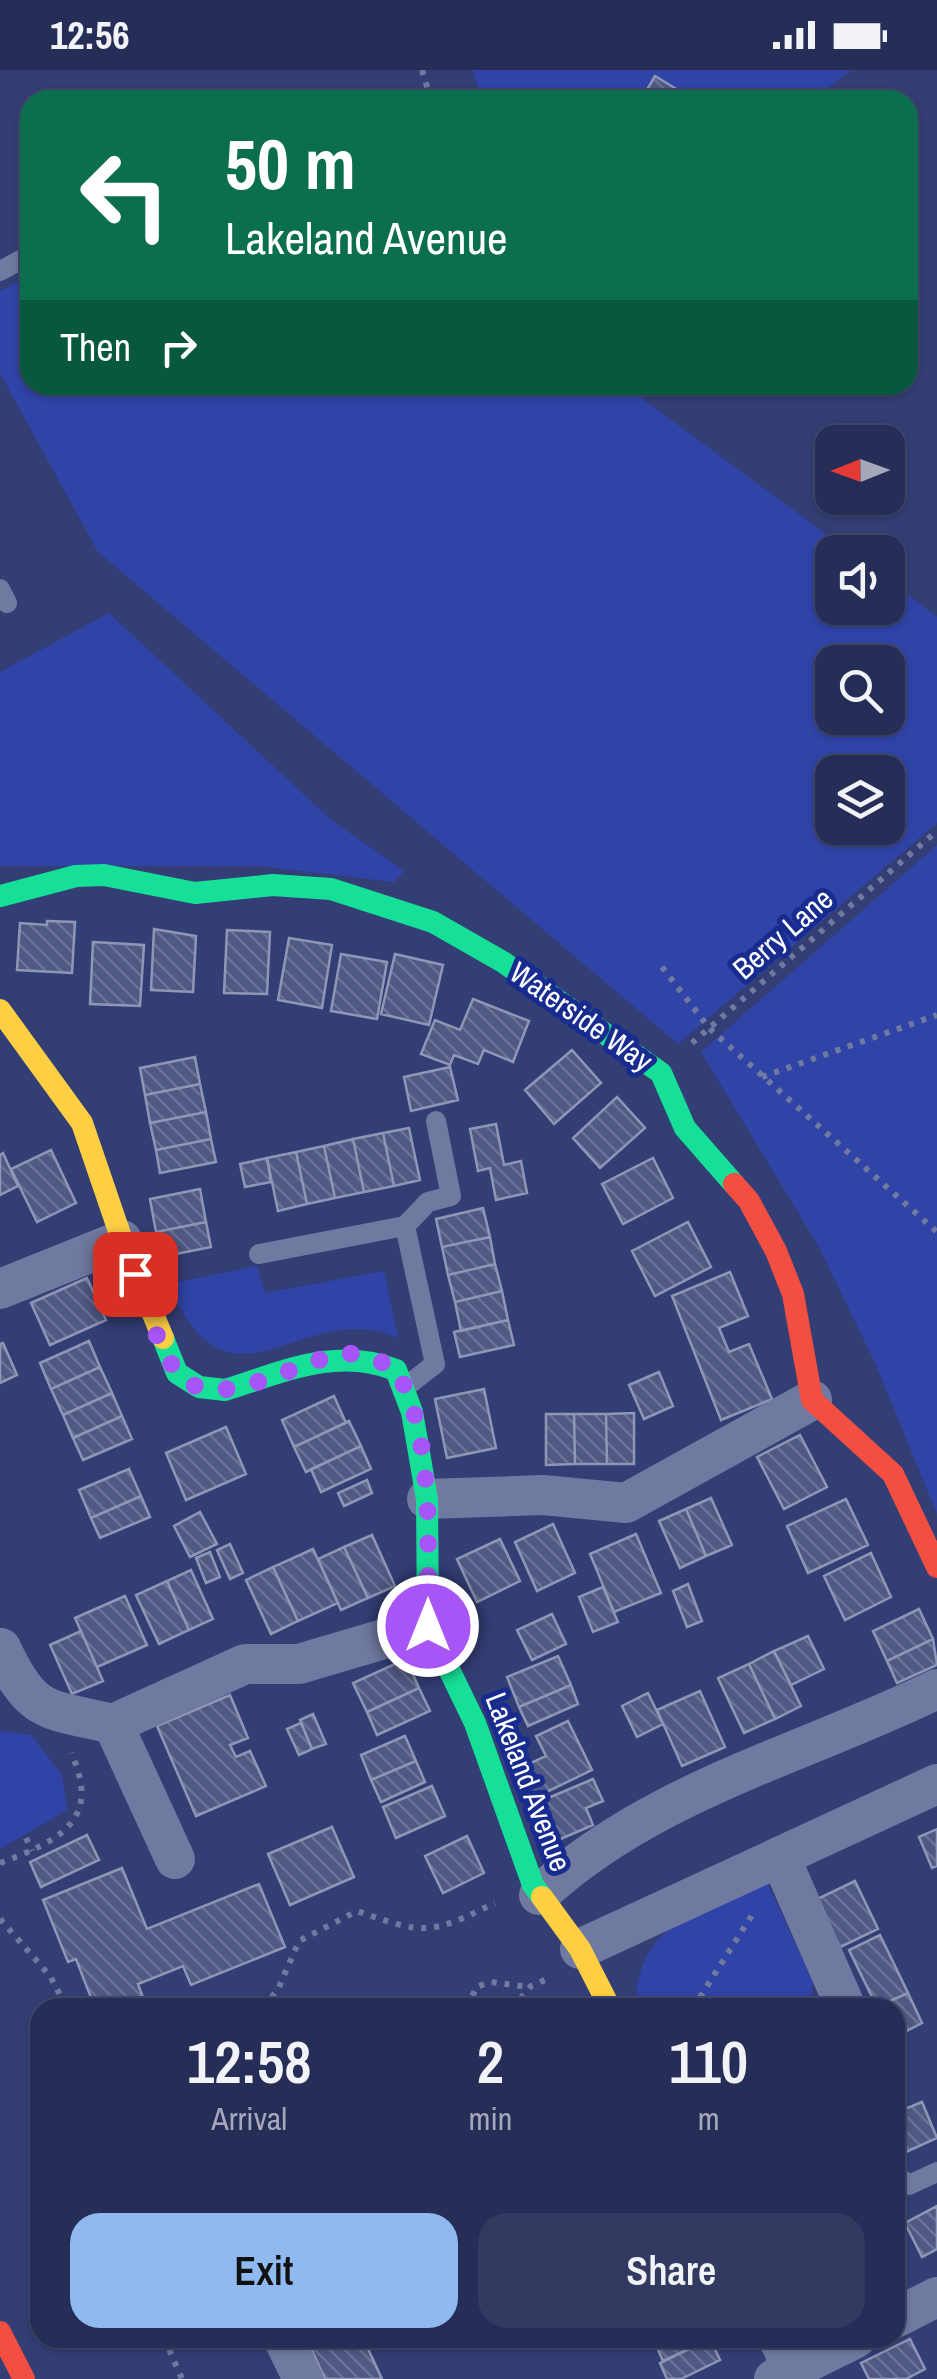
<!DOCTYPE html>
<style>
:root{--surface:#262e58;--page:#323a61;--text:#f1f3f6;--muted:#a4a8ba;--line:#424a6e;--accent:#90b9f0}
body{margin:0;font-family:"Archivo Narrow",sans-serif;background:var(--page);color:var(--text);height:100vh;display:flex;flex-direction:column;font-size:38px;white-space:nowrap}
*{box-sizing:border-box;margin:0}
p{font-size:32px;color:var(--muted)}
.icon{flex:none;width:55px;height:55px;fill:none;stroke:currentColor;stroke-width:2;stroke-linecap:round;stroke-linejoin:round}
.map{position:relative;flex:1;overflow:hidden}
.panel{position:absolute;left:30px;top:1928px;width:875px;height:350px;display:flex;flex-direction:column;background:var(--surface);border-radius:30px;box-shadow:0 2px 8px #0004,0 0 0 2px var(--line)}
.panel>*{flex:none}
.hud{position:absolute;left:20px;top:20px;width:898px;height:305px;border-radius:30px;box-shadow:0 2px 8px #0004,0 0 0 2px var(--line);background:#0b6e4f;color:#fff;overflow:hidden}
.needle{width:65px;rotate:269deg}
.buttons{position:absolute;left:815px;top:355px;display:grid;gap:20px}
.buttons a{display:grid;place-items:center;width:90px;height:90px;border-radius:20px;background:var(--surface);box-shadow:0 2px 8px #0004,0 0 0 2px var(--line);font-size:50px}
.pin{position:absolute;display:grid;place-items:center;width:85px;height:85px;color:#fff;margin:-42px;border-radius:20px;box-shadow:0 5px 15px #0006}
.me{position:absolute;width:110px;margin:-55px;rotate:0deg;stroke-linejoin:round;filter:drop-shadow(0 0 8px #0008)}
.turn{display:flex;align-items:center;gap:35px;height:210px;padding:0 40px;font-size:45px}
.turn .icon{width:130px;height:130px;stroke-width:2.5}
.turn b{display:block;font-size:70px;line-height:85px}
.then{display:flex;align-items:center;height:95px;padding:0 40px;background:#0003;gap:20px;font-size:38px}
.eta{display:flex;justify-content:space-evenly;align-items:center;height:170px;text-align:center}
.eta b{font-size:60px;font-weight:600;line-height:70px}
.cta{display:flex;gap:20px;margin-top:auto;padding:20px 40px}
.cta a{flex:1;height:115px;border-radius:30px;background:var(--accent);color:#111;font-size:40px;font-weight:600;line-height:115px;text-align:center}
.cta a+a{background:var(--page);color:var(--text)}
.status{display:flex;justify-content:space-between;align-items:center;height:70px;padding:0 50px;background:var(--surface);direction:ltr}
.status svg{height:28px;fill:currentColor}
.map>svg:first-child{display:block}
</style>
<div class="status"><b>12:56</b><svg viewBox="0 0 49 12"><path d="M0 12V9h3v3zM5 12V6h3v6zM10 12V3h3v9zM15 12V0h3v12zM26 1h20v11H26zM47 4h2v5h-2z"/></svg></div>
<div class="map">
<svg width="937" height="2309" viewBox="0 0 937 2309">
<defs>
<pattern id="building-back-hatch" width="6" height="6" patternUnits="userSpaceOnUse" patternTransform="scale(2.5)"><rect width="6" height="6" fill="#505984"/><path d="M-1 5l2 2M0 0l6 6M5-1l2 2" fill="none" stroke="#6a7296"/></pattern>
</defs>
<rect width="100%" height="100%" fill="#333e75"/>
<path fill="#3044a8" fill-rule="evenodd" d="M473 0H851L812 30H482Z
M30 206V315H624L850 482H832V538H888V510L937 547V753L678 974 98 482 0 303V221ZM888 592V648H832V592ZM888 702V758H832V702Z
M109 543 330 749 404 801 394 812 258 796H0V602Z
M937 775V1444L876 1295 819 1177 701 982Z
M257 1196 265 1223 384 1201 398 1268C301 1225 232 1360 168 1214Z
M0 1661 31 1665 62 1705 67 1740 0 1779Z
M766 1810 813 1912 811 1930 795 1938H637C633 1854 703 1841 766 1810Z"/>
<path fill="url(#building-back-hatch)" stroke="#8f96b6" stroke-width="2.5" d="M655 6 688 26 685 30H641Z
M47 851 75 852 72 903 17 900 20 853 47 855Z
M154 859 196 866 193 922 151 920Z
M227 860 270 862 267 924 224 923Z
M289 868 332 875 322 938 278 930Z
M93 872 144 875 140 936 90 934Z
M341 884 387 892 377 949 331 941Z
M395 884 443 895 429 955 381 944Z
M473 929 529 951 513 992 484 980 478 994 454 985 450 995 421 984 435 950 460 960Z
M572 980 601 1013 554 1054 525 1020Z
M195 987 200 1014 145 1025 140 998Z
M450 997 458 1030 411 1041 404 1007Z
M200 1014 206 1042 150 1053 145 1025Z
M617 1027 645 1058 600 1098 573 1068Z
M206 1042 211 1069 156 1080 150 1053Z
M496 1054 504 1095 521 1091 527 1123 496 1130 490 1098 478 1101 470 1059Z
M409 1058 420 1110 394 1116 383 1063Z
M383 1063 394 1116 364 1122 353 1069Z
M211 1069 216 1092 160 1103 156 1080Z
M353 1069 364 1122 335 1128 324 1076Z
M324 1076 335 1128 307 1134 296 1082Z
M51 1080 76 1133 37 1152 11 1099Z
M296 1082 307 1134 278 1141 267 1088Z
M3 1083 18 1116 0 1125V1085Z
M267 1088 271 1112 245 1117 240 1094Z
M653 1088 673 1128 623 1154 602 1114Z
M200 1119 206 1152 156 1162 150 1129Z
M483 1138 490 1167 442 1177 436 1149Z
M206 1152 211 1177 161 1187 156 1162Z
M688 1152 711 1197 655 1226 632 1181Z
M490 1167 495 1194 448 1205 442 1177Z
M495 1194 502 1221 455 1232 448 1205Z
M730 1202 748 1246 719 1258 729 1282 749 1274 772 1329 721 1350 672 1226Z
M87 1208 106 1250 50 1275 31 1233Z
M502 1221 508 1250 461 1261 455 1232Z
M508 1250 514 1275 460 1287 454 1262Z
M89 1271 100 1297 51 1319 40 1293Z
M3 1273 17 1305 0 1313V1274Z
M100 1297 112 1323 63 1345 51 1319Z
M659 1302 673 1336 644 1349 629 1315Z
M484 1319 496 1378 447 1388 435 1329Z
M112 1323 122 1346 73 1368 63 1345Z
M334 1326 346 1353 294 1377 282 1350Z
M634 1343V1394H607L606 1344Z
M546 1344H574L575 1394 546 1395Z
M574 1344H606L607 1394H575Z
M122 1346 132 1369 83 1390 73 1368Z
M349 1351 361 1376 306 1402 294 1377Z
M226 1357 246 1404 186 1430 166 1383Z
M800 1365 827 1417 784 1439 757 1387Z
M361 1376 371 1399 321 1422 311 1399Z
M129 1399 141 1426 91 1448 79 1420Z
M367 1410 372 1423 344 1436 338 1423Z
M141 1426 150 1447 100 1468 91 1448Z
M711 1428 732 1475 706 1486 686 1439Z
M846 1429 868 1475 808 1503 787 1456Z
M686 1439 706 1486 680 1498 659 1451Z
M200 1442 217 1474 190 1487 174 1456Z
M553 1454 575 1503 537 1521 515 1472Z
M636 1464 661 1523 614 1542 590 1484Z
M372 1465 395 1516 368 1528 344 1477Z
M500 1469 520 1511 477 1532 457 1489Z
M230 1474 243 1503 230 1509 217 1480Z
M344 1477 368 1528 341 1540 318 1489Z
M313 1479 338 1533 298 1551 273 1497Z
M210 1482 220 1507 206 1513 196 1488Z
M871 1483 891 1527 845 1550 824 1506Z
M273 1497 298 1551 271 1564 246 1510Z
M191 1500 213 1549 189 1560 167 1511Z
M167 1511 189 1560 159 1574 136 1525Z
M688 1514 702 1551 687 1557 673 1521Z
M603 1517 618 1552 593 1562 579 1527Z
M125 1526 147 1575 97 1597 75 1548Z
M919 1539 933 1569 887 1591 873 1561Z
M552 1544 566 1574 532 1590 517 1560Z
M81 1561 103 1611 72 1624 50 1575Z
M808 1566 824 1599 791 1615 774 1581Z
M933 1569 937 1595 897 1613 887 1591Z
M774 1581 801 1636 775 1649 749 1594Z
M558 1586 571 1615 519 1637 507 1607Z
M406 1589 419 1618 367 1642 353 1613Z
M749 1594 775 1649 744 1663 718 1608Z
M571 1615 578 1634 528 1656 519 1637Z
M419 1618 430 1641 377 1665 367 1642Z
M700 1621 725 1677 682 1696 657 1640Z
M648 1623 663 1654 637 1667 622 1636Z
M230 1625 248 1668 230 1675 236 1687 250 1681 266 1716 196 1746 157 1656Z
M313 1644 326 1674 312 1679 300 1650Z
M568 1651 592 1700 532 1729 518 1699 546 1686 536 1666Z
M301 1653 312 1679 299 1685 287 1659Z
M405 1666 416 1691 371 1710 361 1685Z
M416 1691 425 1712 381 1732 371 1710Z
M593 1709 603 1731 586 1738 593 1755 551 1773 534 1734Z
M432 1716 445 1746 396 1768 383 1737Z
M332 1757 354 1807 290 1835 268 1784Z
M937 1759V1796L932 1798 919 1767Z
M87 1765 99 1790 41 1817 30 1792Z
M467 1766 484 1803 443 1823 425 1786Z
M122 1798 147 1859 259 1814 285 1877 191 1915 183 1896 138 1914 145 1933 95 1938 76 1889 68 1892 43 1830Z
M855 1811 878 1859 834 1880 811 1832Z
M880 1865 908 1923 877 1937 849 1880Z
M908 1923 922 1953 895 1967V1938L877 1937Z
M922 2032 937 2068 906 2082 895 2058V2043Z
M937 2136V2179L922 2187 905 2153Z
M328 2268H363L382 2309H325L310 2276Z
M653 2268H710V2269L663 2291Z
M710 2269 720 2290 681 2309H667L660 2293Z
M910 2269 925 2299 906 2309H869L861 2293Z"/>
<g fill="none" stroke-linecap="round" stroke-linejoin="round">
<path stroke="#7079a0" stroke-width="6" stroke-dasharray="5 8" stroke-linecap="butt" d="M422 0 431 30
M662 897 709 958 937 1162
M692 973 937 761
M762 1007 937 945
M26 1768 32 1781
M0 1793C57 1772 103 1751 71 1683
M0 1849 50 1906 67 1938
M264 1938 279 1917 299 1871 357 1841C426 1865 429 1865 495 1833
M468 1938 476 1917 490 1912 530 1917
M512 1938 531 1916 545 1910
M693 1938 754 1842
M164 2268 182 2309"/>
<path stroke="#7079a0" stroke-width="20" d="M0 201 30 185
M0 519 7 533
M405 1156 428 1132 451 1126 436 1051
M259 1184 405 1156 435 1294 408 1315
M895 2104 909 2115 937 2102"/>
<path stroke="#7079a0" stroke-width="40" d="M0 1219 122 1170
M427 1429 543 1425 626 1433 812 1330
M1 1578C32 1645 45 1638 113 1654
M780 1787 846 1938
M175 1789 113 1654 245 1594H299L428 1556
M539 1825C649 1722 804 1684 937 1619
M580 1879 937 1714
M895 2248 937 2227
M283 2268 303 2309
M778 2268 798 2309
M774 2309 856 2268"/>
<path stroke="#16e098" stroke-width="22" d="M0 826 76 806 104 805 195 823 273 815 331 819 433 852 503 892 661 1003 685 1058 734 1114
M163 1268 177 1303 199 1317 225 1320C283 1302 337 1276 396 1300L412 1342 427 1429 428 1556 475 1653 533 1815 542 1827"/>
<path stroke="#ffcf43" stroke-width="22" d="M0 940 82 1053 122 1170 163 1268
M542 1827 580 1879 610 1938"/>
<path stroke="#f24e42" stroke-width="22" d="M734 1114 749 1131 776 1181 793 1224 812 1330 893 1404 937 1497
M0 2262 24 2309"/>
</g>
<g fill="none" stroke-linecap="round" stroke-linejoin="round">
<path stroke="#a855f7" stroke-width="18" stroke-dasharray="0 32.4" d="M135 1204C147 1235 157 1278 178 1303 215 1348 299 1288 345 1284 363 1282 381 1291 396 1300 436 1367 427 1479 428 1556"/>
</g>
<g text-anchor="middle" stroke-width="10" stroke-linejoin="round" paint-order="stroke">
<g font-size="30" fill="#fff" stroke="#182c90">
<text transform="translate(783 864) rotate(-41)" y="10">Berry Lane</text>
<text transform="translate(581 947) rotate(35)" y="10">Waterside Way</text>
<text transform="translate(528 1712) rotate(69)" y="10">Lakeland Avenue</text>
</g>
</g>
</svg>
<div class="buttons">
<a><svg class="needle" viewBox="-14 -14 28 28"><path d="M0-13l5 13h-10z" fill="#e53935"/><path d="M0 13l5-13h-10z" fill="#a4a8ba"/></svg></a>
<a><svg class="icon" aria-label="sound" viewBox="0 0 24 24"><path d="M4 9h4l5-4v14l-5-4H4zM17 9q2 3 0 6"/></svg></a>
<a><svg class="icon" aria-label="search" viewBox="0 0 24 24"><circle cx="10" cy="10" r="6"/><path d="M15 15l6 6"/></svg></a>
<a><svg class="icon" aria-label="layers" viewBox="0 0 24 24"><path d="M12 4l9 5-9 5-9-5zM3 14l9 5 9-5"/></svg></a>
</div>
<div class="pin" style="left:135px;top:1204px;background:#d93025"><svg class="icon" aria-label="arrive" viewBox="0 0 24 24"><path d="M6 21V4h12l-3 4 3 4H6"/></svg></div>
<svg class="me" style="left:428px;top:1556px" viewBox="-20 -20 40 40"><circle r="17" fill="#a855f7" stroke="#fff" stroke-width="3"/><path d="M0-11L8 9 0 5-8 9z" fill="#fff"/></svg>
<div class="hud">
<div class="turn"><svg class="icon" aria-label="left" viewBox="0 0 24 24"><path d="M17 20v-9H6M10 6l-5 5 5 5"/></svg><div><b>50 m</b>Lakeland Avenue</div></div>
<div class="then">Then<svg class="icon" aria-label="right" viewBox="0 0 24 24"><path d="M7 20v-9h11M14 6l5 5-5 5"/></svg></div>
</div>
<section class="panel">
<div class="eta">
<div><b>12:58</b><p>Arrival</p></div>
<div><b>2</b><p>min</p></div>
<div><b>110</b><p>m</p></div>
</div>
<div class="cta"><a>Exit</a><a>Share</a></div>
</section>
</div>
